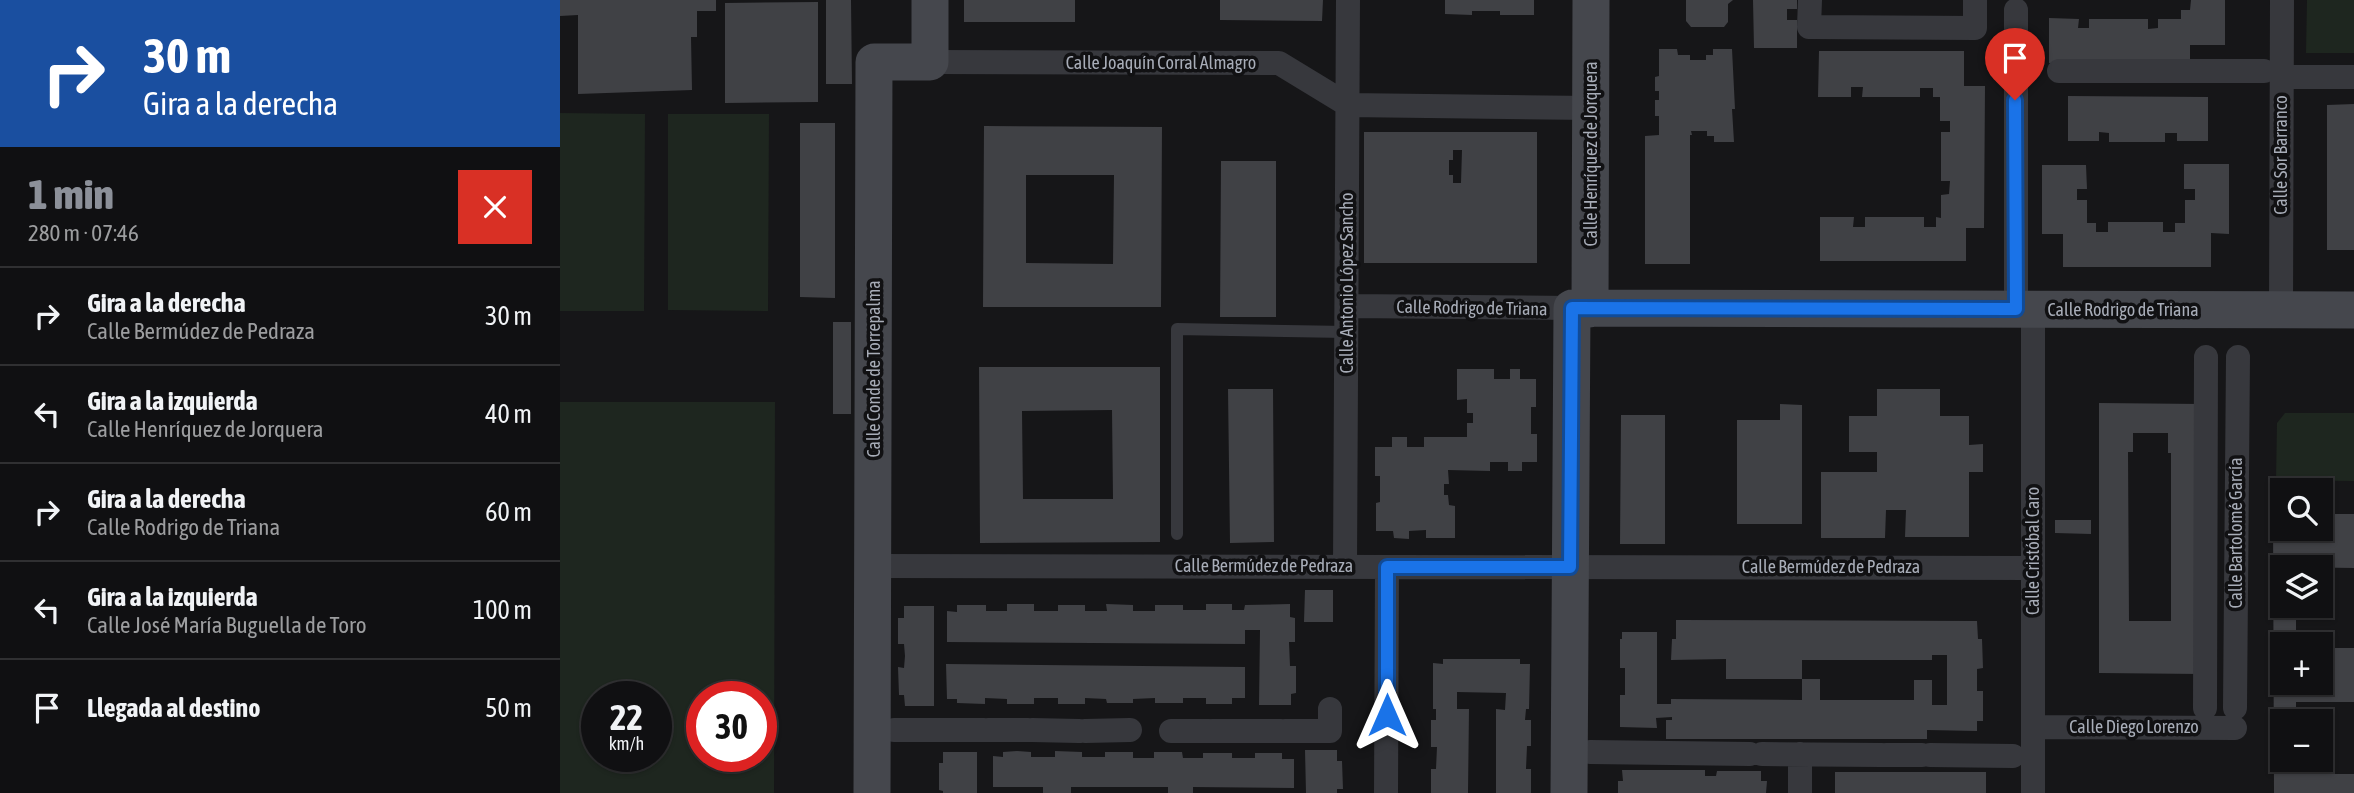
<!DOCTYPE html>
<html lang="es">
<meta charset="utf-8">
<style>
:root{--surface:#101012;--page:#19191b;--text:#f1f3f6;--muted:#9c9d9f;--line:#303032;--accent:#8c9099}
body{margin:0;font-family:"Asap Condensed",sans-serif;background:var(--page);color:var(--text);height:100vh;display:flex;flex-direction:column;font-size:26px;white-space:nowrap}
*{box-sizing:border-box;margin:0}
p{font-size:23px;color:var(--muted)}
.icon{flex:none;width:38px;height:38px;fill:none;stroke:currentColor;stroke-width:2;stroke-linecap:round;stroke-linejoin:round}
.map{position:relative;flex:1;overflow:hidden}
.side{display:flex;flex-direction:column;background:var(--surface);width:560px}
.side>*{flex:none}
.top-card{background:#1a4fa0;color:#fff;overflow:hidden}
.tools{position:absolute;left:1710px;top:478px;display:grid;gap:14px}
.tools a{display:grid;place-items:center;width:63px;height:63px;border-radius:0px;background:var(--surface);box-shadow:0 2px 5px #0004,0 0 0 2px var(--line);font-size:35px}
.speed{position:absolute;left:21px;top:681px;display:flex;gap:14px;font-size:35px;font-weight:700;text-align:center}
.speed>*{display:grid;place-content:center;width:91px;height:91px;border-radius:50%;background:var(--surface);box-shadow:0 2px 5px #0004,0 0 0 2px var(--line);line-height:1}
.speed small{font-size:18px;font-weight:400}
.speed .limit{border:10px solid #d22;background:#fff;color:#111}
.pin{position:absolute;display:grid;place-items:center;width:60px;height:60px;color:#fff;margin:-72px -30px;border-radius:50% 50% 50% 0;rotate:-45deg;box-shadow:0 0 7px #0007}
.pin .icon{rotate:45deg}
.me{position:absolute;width:77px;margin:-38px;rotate:0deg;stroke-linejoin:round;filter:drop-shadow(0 0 5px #0008)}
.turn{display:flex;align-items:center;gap:24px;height:147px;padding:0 28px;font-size:32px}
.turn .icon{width:91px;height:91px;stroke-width:2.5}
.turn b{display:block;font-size:49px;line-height:60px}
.round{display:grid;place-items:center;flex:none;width:74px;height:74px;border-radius:0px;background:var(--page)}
.summary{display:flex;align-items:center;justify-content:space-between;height:119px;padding:0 28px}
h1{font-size:42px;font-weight:800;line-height:52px;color:var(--accent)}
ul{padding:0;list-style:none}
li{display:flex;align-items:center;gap:21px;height:98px;padding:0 28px;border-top:2px solid var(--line)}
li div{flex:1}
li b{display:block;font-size:26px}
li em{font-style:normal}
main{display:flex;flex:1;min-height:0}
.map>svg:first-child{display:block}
</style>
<main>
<section class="side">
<div class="top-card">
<div class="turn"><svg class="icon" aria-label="right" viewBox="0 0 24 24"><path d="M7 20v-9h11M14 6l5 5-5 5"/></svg><div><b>30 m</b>Gira a la derecha</div></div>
</div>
<div class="summary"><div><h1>1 min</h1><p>280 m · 07:46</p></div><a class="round" style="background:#d93025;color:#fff"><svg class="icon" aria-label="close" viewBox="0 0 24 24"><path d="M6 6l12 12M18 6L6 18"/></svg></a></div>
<ul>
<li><svg class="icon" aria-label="right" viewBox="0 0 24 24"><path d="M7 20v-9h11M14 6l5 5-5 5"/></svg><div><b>Gira a la derecha</b><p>Calle Bermúdez de Pedraza</p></div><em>30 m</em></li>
<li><svg class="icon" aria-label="left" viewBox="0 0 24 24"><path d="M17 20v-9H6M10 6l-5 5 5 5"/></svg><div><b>Gira a la izquierda</b><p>Calle Henríquez de Jorquera</p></div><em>40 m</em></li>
<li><svg class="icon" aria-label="right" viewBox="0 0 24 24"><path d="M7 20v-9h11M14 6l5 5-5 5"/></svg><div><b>Gira a la derecha</b><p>Calle Rodrigo de Triana</p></div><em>60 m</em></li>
<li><svg class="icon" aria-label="left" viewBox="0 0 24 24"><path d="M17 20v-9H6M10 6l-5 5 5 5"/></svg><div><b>Gira a la izquierda</b><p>Calle José María Buguella de Toro</p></div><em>100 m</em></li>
<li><svg class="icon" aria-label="arrive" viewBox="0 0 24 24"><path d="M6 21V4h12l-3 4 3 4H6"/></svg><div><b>Llegada al destino</b></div><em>50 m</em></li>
</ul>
</section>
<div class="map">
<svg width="1794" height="793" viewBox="0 0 1794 793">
<rect width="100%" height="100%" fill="#161618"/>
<path fill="#1e261f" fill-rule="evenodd" d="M1747 0H1794V53H1746Z
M0 113 85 114 84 311H0Z
M108 114H209L208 311 108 310Z
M0 402H215L214 793H0ZM96 696V756H37V696ZM201 696V756H142V696Z
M1725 413H1794V481L1716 480 1717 423Z"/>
<path fill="#404145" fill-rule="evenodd" d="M0 0H156V11H137V37H131L132 90 18 94V15L0 16Z
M266 0H291L292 84H266Z
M404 0H515V22H404Z
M660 0H763L762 21 660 20Z
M885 0H974V15H940V11H912V15L885 14Z
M1126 0H1173L1168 4V22L1164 27H1131L1126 21Z
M1193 0H1237V9H1227V20H1237V48H1194Z
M1631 0H1665V45H1630V63H1489V18L1519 19 1518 28H1529V19H1588V29L1598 28V19H1621V10H1630Z
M258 2V102L165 103V3Z
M1099 49H1117L1118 55H1130V60H1146V55H1153V49H1172L1175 109H1172L1174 142H1154V136H1147V131H1131L1132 135H1130V264H1085V136L1099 135V116H1095V100H1099V91H1095V77L1099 76Z
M1259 51H1404V86H1425L1424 228H1406V261H1260V217H1294L1293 227H1305V217H1364V227H1376V217L1381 218V195L1389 194 1390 181H1381V132H1390V121H1380V97H1373V88H1360V97H1302L1303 87H1291V97H1258Z
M1508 96 1648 97V141H1617V133H1605V142H1549V133L1539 132V141H1508Z
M1794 104V250H1767V105Z
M240 123H275V298L240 297Z
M424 126 602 127 601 307H423ZM466 175H554L553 264 466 263Z
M804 132H977V263H804ZM893 150H902L901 183H893V175H889V160H893Z
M661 161H716V317H660Z
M1624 164H1669V234L1651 233V267H1503V234H1482V165H1526L1527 189H1517V200H1527V223H1536V232H1548V222H1603V232H1615V223H1625V200H1635V189H1624Z
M273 322H291V414H273Z
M419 367H600V542L420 543ZM552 410 553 499H463L462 411Z
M897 369H934V379H950V369H960V379H976V407H971V434H977V462H962V471H948V462H930V471L888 470 889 484H884V495H888L889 505 895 506V538H866V530L849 531V539L834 538 833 531H816V503L820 502V476H815V447H832V437H847V447H864V437H907V423H913V413H907V399L897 400Z
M668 389H713L714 542 670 543Z
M1317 389H1380V416H1409V445L1423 444V472H1409V537H1345L1346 510H1326L1325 538H1261V472H1317V452H1289V416H1317Z
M1539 403 1641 404V674L1539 673ZM1573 433H1608V453H1611V621H1569L1568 452H1573Z
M1220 404 1242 405V524H1177V420H1220Z
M1061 415H1105V544H1060Z
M1713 514H1722V528H1760V514H1794V568L1722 567V606H1736V644H1722V682H1760V648H1794V702H1736V721H1722V760H1736V774H1794V793H1714Z
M1495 520H1531V534L1495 533Z
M745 590H773V622H744Z
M447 604H474V611H498V605H525V611H547L546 604 573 605V611H595V605H623V610H646V604H672V610H684L685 605 730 604V617L735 618V642H729L730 666H736V693L731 694V705H699L700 630H685V644L387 642V611L397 612V605H426V611H447Z
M344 606H374V706H345L344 695H339L338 667 344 668 345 656 344 644H338V618H344Z
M1116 620 1417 621 1418 639H1422L1423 668 1417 669V691H1423V721H1417V731L1367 730V739H1106V720H1112V717L1096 718 1097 728 1060 727V695H1065V668H1060V639H1062V632H1097V704H1111V699L1242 700V679H1260V700H1354V680H1372V705H1387V655H1372V660H1242V679H1166V659L1111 660 1112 639H1116Z
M883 659H960V664H970L969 709H966L965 720H971V746H967L966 769H971V793H936V709L945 710 946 693 897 692V709H909L908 793H871V769H876L877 747H871V720H876V709H873V663L883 664Z
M386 664 685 667V698H672V704H646V698H623V703H595V698L573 699V703H547L546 699 525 698V704H498V698H474V704H447V699L425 698V704L397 703V699H387Z
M745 750H777V761H782L783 789H777V793H746Z
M457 751 471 752V757H495V751L522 752V757H545V752H573V758H594V752H622L623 758H643V753H672V758H695V753H722V759H734V788L633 787V793H608V787H511V793H483V787H433V756L443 757V752Z
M383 752H417V793H383V791L379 790V763H383Z
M1062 770H1145V776H1156L1157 771H1201V781H1207L1206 793H1058V781H1063Z
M1275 772H1426V793H1275Z"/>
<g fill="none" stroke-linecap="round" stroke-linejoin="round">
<path stroke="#37383d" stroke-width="12" d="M617 534V329L787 332"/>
<path stroke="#37383d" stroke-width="24" d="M1250 0 1249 27 1415 28V0
M1456 10V309
M370 62 719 63 788 105 1031 108
M1499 71H1704
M1722 77H1794
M787 306 1012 308
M1721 310 1722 0
M313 566 1473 568
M785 566 788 0
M1645 708 1646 357
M1675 708 1678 357
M1473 727 1675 728
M334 730H424
M428 730H468
M472 730 519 731
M525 731 570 730
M611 731H649
M652 731H721
M725 731H770V709
M1030 752 1190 754
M1202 754 1322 755
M1326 755H1362
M1370 755 1453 756
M826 793 827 567
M1240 793V754
M1473 793V309"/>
<path stroke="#45474d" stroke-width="37" d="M1030 309 1031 0
M312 793 314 62H370V0
M1009 793 1012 308 1794 310"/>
</g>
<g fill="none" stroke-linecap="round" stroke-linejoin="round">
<g stroke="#114b97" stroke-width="18">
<path id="route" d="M827 715V567H1010L1012 308 1456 309 1455 100"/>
</g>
<use href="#route" stroke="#1a73e8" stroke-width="12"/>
</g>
<g text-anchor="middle" stroke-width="7" stroke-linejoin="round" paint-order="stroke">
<g font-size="18" fill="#a8adb8" stroke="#111113">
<text x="601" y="69">Calle Joaquín Corral Almagro</text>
<text transform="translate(1031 154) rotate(-90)" y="6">Calle Henríquez de Jorquera</text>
<text transform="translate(1721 155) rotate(-90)" y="6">Calle Sor Barranco</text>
<text transform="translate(787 283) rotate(-90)" y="6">Calle Antonio López Sancho</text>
<text transform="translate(912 308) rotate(1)" y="6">Calle Rodrigo de Triana</text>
<text x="1563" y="316">Calle Rodrigo de Triana</text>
<text transform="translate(314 369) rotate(-90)" y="6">Calle Conde de Torrepalma</text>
<text transform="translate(1676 533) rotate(-90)" y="6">Calle Bartolomé García</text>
<text transform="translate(1473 551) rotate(-90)" y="6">Calle Cristóbal Caro</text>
<text x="704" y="572">Calle Bermúdez de Pedraza</text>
<text x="1271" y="573">Calle Bermúdez de Pedraza</text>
<text x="1574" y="733">Calle Diego Lorenzo</text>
</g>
</g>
</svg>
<div class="tools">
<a><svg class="icon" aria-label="search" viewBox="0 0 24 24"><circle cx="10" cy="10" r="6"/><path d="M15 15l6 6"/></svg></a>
<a><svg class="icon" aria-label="layers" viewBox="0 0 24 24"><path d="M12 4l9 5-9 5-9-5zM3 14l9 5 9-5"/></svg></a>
<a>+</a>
<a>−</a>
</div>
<div class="speed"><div>22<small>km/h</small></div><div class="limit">30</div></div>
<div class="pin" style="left:1455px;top:100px;background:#d93025"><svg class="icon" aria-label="arrive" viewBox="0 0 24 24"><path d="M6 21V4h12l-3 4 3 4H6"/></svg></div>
<svg class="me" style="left:827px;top:715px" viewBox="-20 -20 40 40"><path d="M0-17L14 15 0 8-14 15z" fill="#1a73e8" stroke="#fff" stroke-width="4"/></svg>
</div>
</main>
